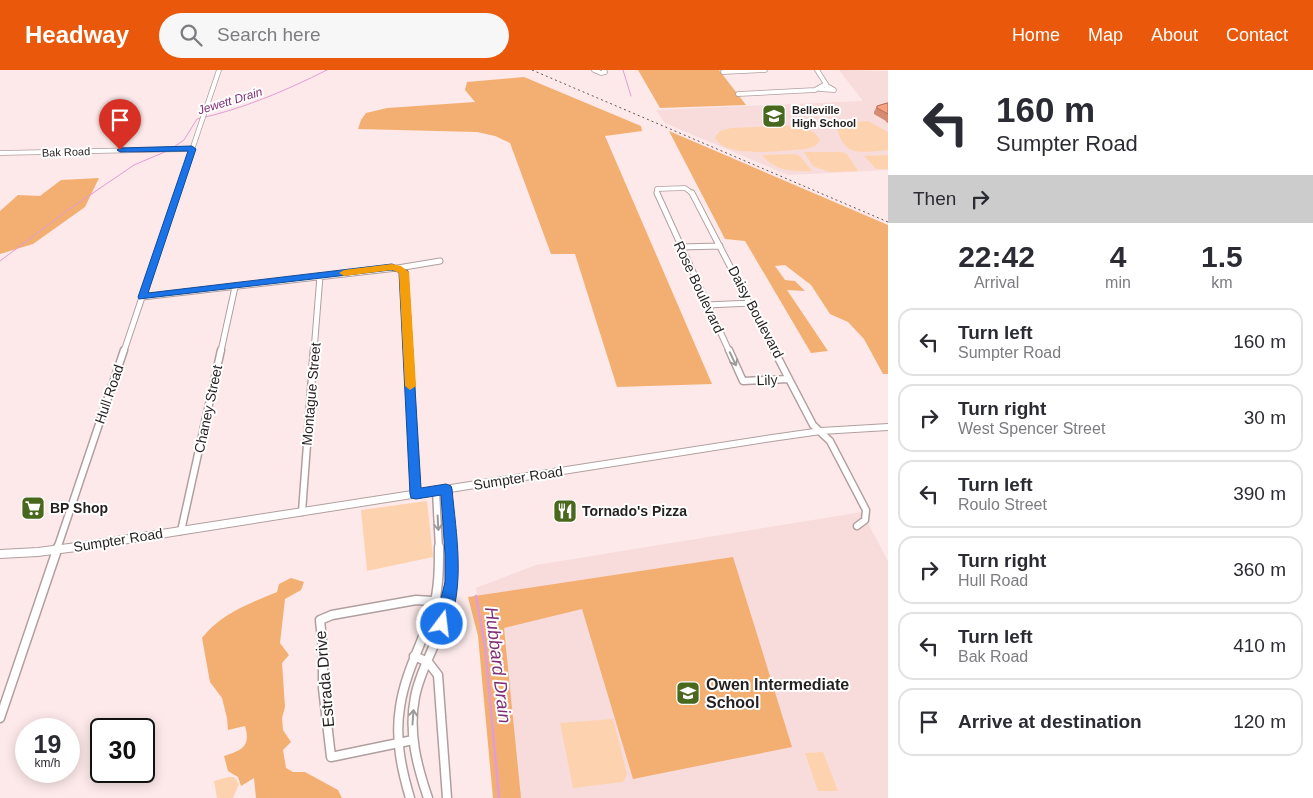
<!DOCTYPE html>
<style>
:root{--surface:#fff;--page:#f7f7f7;--text:#2b2b33;--muted:#7c7c81;--line:#e1e1e2;--accent:#ea580c}
body{margin:0;font-family:Arial,sans-serif;background:var(--page);color:var(--text);height:100vh;display:flex;flex-direction:column;font-size:19px;white-space:nowrap}
*{box-sizing:border-box;margin:0}
p{font-size:16px;color:var(--muted)}
.icon{flex:none;width:28px;height:28px;fill:none;stroke:currentColor;stroke-width:2;stroke-linecap:round;stroke-linejoin:round}
.map{position:relative;flex:1;overflow:hidden}
.drawer{display:flex;flex-direction:column;background:var(--surface);width:425px}
.drawer>*{flex:none}
.top-card{background:#fff;color:var(--text);overflow:hidden}
.speed{position:absolute;left:15px;top:648px;display:flex;gap:10px;font-size:25px;font-weight:700;text-align:center}
.speed>*{display:grid;place-content:center;width:65px;height:65px;border-radius:50%;background:var(--surface);box-shadow:0 2px 12px #0003;line-height:1}
.speed small{font-size:12px;font-weight:400}
.speed .limit{border:2px solid #111;border-radius:8px;background:#fff;color:#111}
.pin{position:absolute;display:grid;place-items:center;width:42px;height:42px;color:#fff;margin:-51px -21px;border-radius:50% 50% 50% 0;rotate:-45deg;box-shadow:0 0 5px #0007}
.pin .icon{rotate:45deg}
.me{position:absolute;width:55px;margin:-28px;rotate:15deg;stroke-linejoin:round;filter:drop-shadow(0 0 4px #0008)}
.turn{display:flex;align-items:center;gap:18px;height:105px;padding:0 25px;font-size:22px}
.turn .icon{width:65px;height:65px;stroke-width:2.5}
.turn b{display:block;font-size:35px;line-height:42px}
.then{display:flex;align-items:center;height:48px;padding:0 25px;background:#0003;gap:10px;font-size:19px}
.eta{display:flex;justify-content:space-evenly;align-items:center;height:85px;text-align:center}
.eta b{font-size:30px;font-weight:800;line-height:35px}
ul{padding:0;list-style:none}
li{display:flex;align-items:center;gap:15px;height:68px;margin:0 10px 8px;padding:0 15px;border:2px solid var(--line);border-radius:15px}
li div{flex:1}
li b{display:block;font-size:19px}
li em{font-style:normal}
header{display:flex;align-items:center;gap:30px;box-sizing:border-box;height:70px;padding:0 25px;background:var(--accent);color:#fff}
header strong{font-size:24px}
nav{display:flex;gap:28px;margin-inline-start:auto;font-size:18px}
.search{width:350px;height:45px;background:var(--page);display:flex;align-items:center;gap:12px;box-sizing:border-box;padding:0 18px;border-radius:28px;color:var(--muted);font-size:19px}
main{display:flex;flex:1;min-height:0}
.map>svg:first-child{display:block}
</style>
<header>
<strong>Headway</strong>
<div class="search"><svg class="icon" aria-label="search" viewBox="0 0 24 24"><circle cx="10" cy="10" r="6"/><path d="M15 15l6 6"/></svg>Search here</div>
<nav><a>Home</a><a>Map</a><a>About</a><a>Contact</a></nav>
</header>
<main>
<div class="map">
<svg width="888" height="728" viewBox="0 0 888 728">
<rect width="100%" height="100%" fill="#fde9e9"/>
<path fill="#f8dbdb" d="M839 0 888 1V100L788 105 665 53 656 40 863 31Z
M862 442 888 491V728H499L476 518 536 495Z"/>
<path fill="#fdd3af" d="M868 51 888 62V80C858 83 842 87 836 53Z
M801 55 816 64 820 71 815 76 806 79C786 80 724 90 715 67L720 61 731 58Z
M804 82H842L847 84 858 101 830 102 813 96Z
M795 84 800 86 812 101C792 102 775 101 762 85Z
M888 85V99H876L864 86Z
M427 431 433 487 367 501 361 440Z
M613 649 627 704 623 712 573 718 560 653Z
M823 682 838 721H818L805 683Z
M228 707H234L239 714 233 728H217L214 711Z"/>
<path fill="#f3af71" d="M638 0H719L746 35 660 38Z
M524 7 641 56 642 61 605 66 712 314 617 317 575 184H551L510 73 495 66 477 62 358 59 361 50 366 43 387 38 475 32 465 20 467 12Z
M669 61 888 155V304H883L864 269 848 252 830 244 811 215 785 195 775 196 785 210 795 211 805 221 787 220 828 281 811 283 745 171 725 169Z
M99 108 85 137 33 174 0 184V141L18 125 40 126 61 110Z
M733 487 792 677 633 709 582 539 504 558 521 728H493L478 566 468 527Z
M291 508 304 512 301 520 285 529 280 573 289 585 282 593 285 637 282 648 283 660 291 672 283 680 286 698 293 702H305L338 720 342 728H256L254 708 241 716 238 707 228 701 224 686C242 680 251 677 245 656L228 660 227 648 222 628 210 612 202 568C220 544 250 533 277 522L279 514Z"/>
<g fill="none" stroke-linecap="round" stroke-linejoin="round">
<path stroke="#e29cd7" stroke-width="1" d="M623 0 631 26
M171 79 184 70 197 49C243 39 285 21 327 0
M0 191 68 140 134 95 167 81"/>
<path stroke="#e29cd7" stroke-width="2.5" d="M476 526 485 576 499 728"/>
<g stroke="#b19f9f" stroke-width="5.5">
<path id="street-far3" d="M594 0 601 3 605 2 604 0
M723 2 765 0
M820 19 834 20 825 15
M738 24 815 20 826 14 817 0
M0 83 192 79
M177 124 219 0
M657 124V119L685 118 693 124"/>
</g>
<g stroke="#b19f9f" stroke-width="7">
<path id="street-far2" d="M657 123 729 281
M692 123 774 281
M681 177 720 176
M398 198 440 191
M142 227 397 198 403 202 405 208 409 281
M707 235 751 233
M124 281 177 123
M221 281 235 217
M314 281 320 206"/>
</g>
<g stroke="#b19f9f" stroke-width="9">
<path id="street-far1" d="M409 280 416 424
M729 280 743 311 789 309
M774 280 789 309
M789 309 813 355 830 371 866 440 865 450 857 456
M446 419 452 479
M436 421 439 479
M302 442 314 280
M181 461 221 280
M57 479 124 280"/>
</g>
<g stroke="#b19f9f" stroke-width="11">
<path id="street" d="M414 586 428 592 438 605 447 728
M0 648 58 477
M413 670 331 687 323 618V580L320 550 332 545 416 530 448 532
M410 728C401 698 395 668 400 637 405 602 423 572 433 539 439 519 439 498 439 477
M428 728C417 696 408 662 415 627 419 605 431 584 439 563 449 535 452 507 452 477"/>
</g>
<g stroke="#b19f9f" stroke-width="2">
<path id="secondary" d="M888 354V360L821 364 772 371 84 480 38 486 0 488V480L38 478 84 472 772 365 821 358Z"/>
</g>
<use href="#street-far3" stroke="#fff" stroke-width="4"/>
<use href="#street-far2" stroke="#fff" stroke-width="5"/>
<use href="#street-far1" stroke="#fff" stroke-width="6"/>
<use href="#street" stroke="#fff" stroke-width="8"/>
<use href="#secondary" fill="#fff" fill-rule="evenodd"/>
<path stroke="#625757" stroke-width="1" stroke-dasharray="2 3" stroke-linecap="butt" d="M532 0 888 152"/>
</g>
<path fill="#d58a71" d="M888 33V53L886 52V51L874 44V42L877 36Z"/>
<path fill="#f8a183" stroke="#ae715c" d="M887 33H888V44L877 38V36Z"/>
<defs><path id="oneway-shaft" d="M-6 0H5M1.5-3L5.5 0L1.5 3" fill="none" stroke-width="1.6" stroke-linecap="round" stroke-linejoin="round" transform="scale(1.25)"/></defs>
<g stroke="#9d9a9a">
<use href="#oneway-shaft" transform="translate(733 289) rotate(65)"/>
<use href="#oneway-shaft" transform="translate(438 453) rotate(87)"/>
<use href="#oneway-shaft" transform="translate(413 647) rotate(-86)"/>
</g>
<path fill="#1a73e8" stroke="#114b97" d="M192 76 196 79 148 223 392 194 408 201 421 418 446 414 451 416 452 419C456 463 466 517 447 559L442 561 437 559 435 554 445 512V484L441 425 416 429 411 428 410 424 399 202 391 200 139 229 138 227 188 81 120 82 117 80 120 78Z"/>
<path fill="#f59e0b" d="M392 194 401 196 409 202 416 316 410 320 405 316 399 203 392 200 344 206 339 203 344 200Z"/>
<defs>
<g id="school-square" transform="scale(1.25)"><rect x="-9" y="-9" width="18" height="18" rx="4" fill="#48681e" stroke="#fff"/><path d="M0-5L7-2L0 1L-7-2ZM-4 1L0 2.5L4 1V4Q0 6-4 4Z" fill="#fff"/></g>
<g id="supermarket-square" transform="scale(1.25)"><rect x="-9" y="-9" width="18" height="18" rx="4" fill="#48681e" stroke="#fff"/><path d="M-6-5.5h2.5l.6 2H6L4.5 2H-2.5L-4.4-4H-6ZM-1.5 3.2a1.3 1.3 0 1 0 .1 0ZM3 3.2a1.3 1.3 0 1 0 .1 0Z" fill="#fff"/></g>
<g id="restaurant-square" transform="scale(1.25)"><rect x="-9" y="-9" width="18" height="18" rx="4" fill="#48681e" stroke="#fff"/><path d="M-5-6h1v4h1v-4h1v4h1v-4h1v5L-1.5 .5V6h-2V.5L-5-1ZM5-6V6H3V1.5H1.5Q1.5-4 5-6Z" fill="#fff"/></g>
</defs>
<g fill-rule="evenodd">
<use href="#school-square" x="774" y="46"/>
<use href="#supermarket-square" x="33" y="438"/>
<use href="#restaurant-square" x="565" y="441"/>
<use href="#school-square" x="688" y="623"/>
</g>
<g text-anchor="middle" stroke-width="4" stroke-linejoin="round" paint-order="stroke">
<g font-size="11" font-weight="bold" fill="#261f1f" stroke="#fff" text-anchor="start">
<text x="792" y="44">Belleville<tspan x="792" dy="13">High School</tspan></text>
</g>
<g font-size="11" fill="#261f1f" stroke="#fff">
<text transform="translate(66 82) rotate(-2)" y="4">Bak Road</text>
</g>
<g font-size="12" font-style="italic" fill="#803077" stroke="#fff">
<text transform="translate(230 31) rotate(-17)" y="4">Jewett Drain</text>
</g>
<g font-size="14" fill="#261f1f" stroke="#fff">
<text transform="translate(699 217) rotate(65)" y="5">Rose Boulevard</text>
<text transform="translate(756 242) rotate(62)" y="5">Daisy Boulevard</text>
<text transform="translate(767 310) rotate(-2)" y="5">Lily</text>
<text transform="translate(109 324) rotate(-71)" y="5">Hull Road</text>
<text transform="translate(311 324) rotate(-85)" y="5">Montague Street</text>
<text transform="translate(208 339) rotate(-78)" y="5">Chaney Street</text>
<text transform="translate(518 408) rotate(-9)" y="5">Sumpter Road</text>
<text transform="translate(118 470) rotate(-9)" y="5">Sumpter Road</text>
</g>
<g font-size="14" font-weight="bold" fill="#261f1f" stroke="#fff" text-anchor="start">
<text x="50" y="443">BP Shop</text>
<text x="582" y="446">Tornado's Pizza</text>
</g>
<g font-size="16" fill="#261f1f" stroke="#fff">
<text transform="translate(324 609) rotate(-95)" y="6">Estrada Drive</text>
</g>
<g font-size="16" font-weight="bold" fill="#261f1f" stroke="#fff" text-anchor="start">
<text x="706" y="620">Owen Intermediate<tspan x="706" dy="18">School</tspan></text>
</g>
<g font-size="18" font-style="italic" fill="#803077" stroke="#fff">
<text transform="translate(498 595) rotate(83)" y="6">Hubbard Drain</text>
</g>
</g>
</svg>
<div class="speed"><div>19<small>km/h</small></div><div class="limit">30</div></div>
<div class="pin" style="left:120px;top:80px;background:#d93025"><svg class="icon" aria-label="arrive" viewBox="0 0 24 24"><path d="M6 21V4h12l-3 4 3 4H6"/></svg></div>
<svg class="me" style="left:442px;top:554px" viewBox="-20 -20 40 40"><circle r="17" fill="#1a73e8" stroke="#fff" stroke-width="3"/><path d="M0-11L8 9 0 5-8 9z" fill="#fff"/></svg>
</div>
<section class="drawer">
<div class="top-card">
<div class="turn"><svg class="icon" aria-label="left" viewBox="0 0 24 24"><path d="M17 20v-9H6M10 6l-5 5 5 5"/></svg><div><b>160 m</b>Sumpter Road</div></div>
<div class="then">Then<svg class="icon" aria-label="right" viewBox="0 0 24 24"><path d="M7 20v-9h11M14 6l5 5-5 5"/></svg></div>
</div>
<div class="eta">
<div><b>22:42</b><p>Arrival</p></div>
<div><b>4</b><p>min</p></div>
<div><b>1.5</b><p>km</p></div>
</div>
<ul>
<li><svg class="icon" aria-label="left" viewBox="0 0 24 24"><path d="M17 20v-9H6M10 6l-5 5 5 5"/></svg><div><b>Turn left</b><p>Sumpter Road</p></div><em>160 m</em></li>
<li><svg class="icon" aria-label="right" viewBox="0 0 24 24"><path d="M7 20v-9h11M14 6l5 5-5 5"/></svg><div><b>Turn right</b><p>West Spencer Street</p></div><em>30 m</em></li>
<li><svg class="icon" aria-label="left" viewBox="0 0 24 24"><path d="M17 20v-9H6M10 6l-5 5 5 5"/></svg><div><b>Turn left</b><p>Roulo Street</p></div><em>390 m</em></li>
<li><svg class="icon" aria-label="right" viewBox="0 0 24 24"><path d="M7 20v-9h11M14 6l5 5-5 5"/></svg><div><b>Turn right</b><p>Hull Road</p></div><em>360 m</em></li>
<li><svg class="icon" aria-label="left" viewBox="0 0 24 24"><path d="M17 20v-9H6M10 6l-5 5 5 5"/></svg><div><b>Turn left</b><p>Bak Road</p></div><em>410 m</em></li>
<li><svg class="icon" aria-label="arrive" viewBox="0 0 24 24"><path d="M6 21V4h12l-3 4 3 4H6"/></svg><div><b>Arrive at destination</b></div><em>120 m</em></li>
</ul>
</section>
</main>
